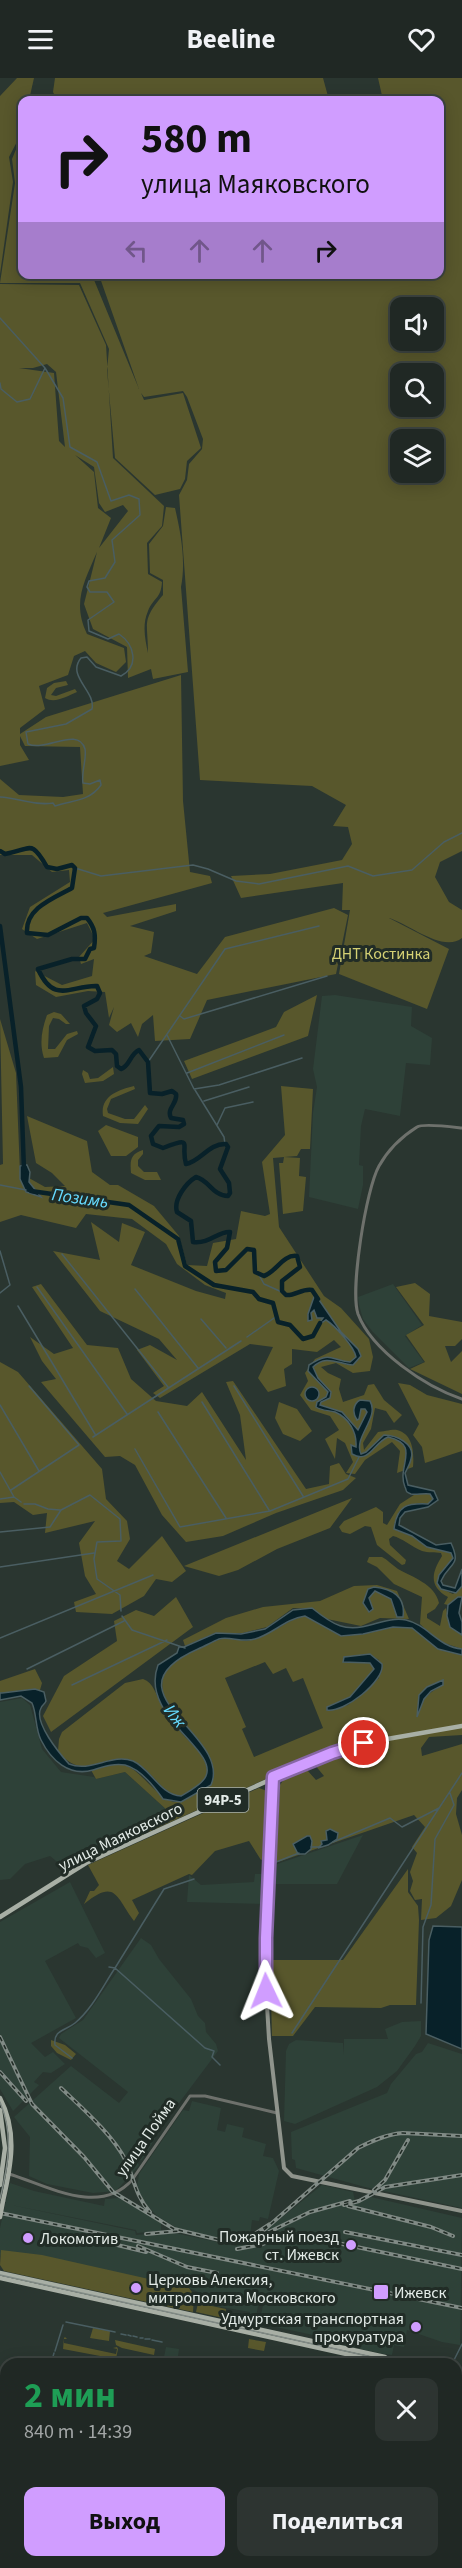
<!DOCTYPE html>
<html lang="ru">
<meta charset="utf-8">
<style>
:root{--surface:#202824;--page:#2d3431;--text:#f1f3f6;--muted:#a2a6a6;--line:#3d4441;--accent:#d09dff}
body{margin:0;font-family:"Source Sans 3",sans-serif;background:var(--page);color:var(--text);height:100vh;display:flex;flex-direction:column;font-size:22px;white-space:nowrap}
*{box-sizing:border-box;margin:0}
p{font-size:20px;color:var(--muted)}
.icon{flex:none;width:33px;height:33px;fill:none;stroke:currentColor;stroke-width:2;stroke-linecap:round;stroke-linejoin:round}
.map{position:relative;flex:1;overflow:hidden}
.panel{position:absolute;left:0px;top:2280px;width:462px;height:210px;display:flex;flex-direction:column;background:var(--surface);border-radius:18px 18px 0 0;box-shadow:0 3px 15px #0003,0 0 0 2px var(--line)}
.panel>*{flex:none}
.top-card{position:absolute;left:18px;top:18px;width:426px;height:183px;border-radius:12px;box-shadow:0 3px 15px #0003,0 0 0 2px var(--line);background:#d09dff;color:#111;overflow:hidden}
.controls{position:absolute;left:390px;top:219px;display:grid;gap:12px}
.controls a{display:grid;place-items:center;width:54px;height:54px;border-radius:12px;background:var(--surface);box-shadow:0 3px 15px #0003,0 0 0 2px var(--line);font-size:30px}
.pin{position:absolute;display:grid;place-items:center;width:51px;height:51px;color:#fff;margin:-26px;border:3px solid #fff;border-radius:50%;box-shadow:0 2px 6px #0007}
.me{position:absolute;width:66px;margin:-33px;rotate:358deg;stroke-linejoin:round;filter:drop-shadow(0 0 4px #0008)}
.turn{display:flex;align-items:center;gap:21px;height:126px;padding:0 24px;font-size:27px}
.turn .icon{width:78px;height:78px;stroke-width:2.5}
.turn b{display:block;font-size:42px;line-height:51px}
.lanes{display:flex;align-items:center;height:57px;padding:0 24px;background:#0003;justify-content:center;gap:30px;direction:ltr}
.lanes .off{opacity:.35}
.round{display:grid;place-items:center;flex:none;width:63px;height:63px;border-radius:12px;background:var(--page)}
.head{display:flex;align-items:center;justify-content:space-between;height:102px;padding:0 24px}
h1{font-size:36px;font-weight:700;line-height:45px;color:#1e9e55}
.primary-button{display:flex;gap:12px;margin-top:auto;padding:12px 24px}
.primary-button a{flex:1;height:69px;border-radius:12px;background:var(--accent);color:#111;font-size:24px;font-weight:700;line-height:69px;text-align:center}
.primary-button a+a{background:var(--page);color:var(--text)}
header{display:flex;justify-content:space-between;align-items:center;height:78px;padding:0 24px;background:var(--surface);font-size:27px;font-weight:700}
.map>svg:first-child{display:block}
</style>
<header><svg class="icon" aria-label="menu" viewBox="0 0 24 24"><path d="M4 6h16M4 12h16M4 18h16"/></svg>Beeline<svg class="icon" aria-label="heart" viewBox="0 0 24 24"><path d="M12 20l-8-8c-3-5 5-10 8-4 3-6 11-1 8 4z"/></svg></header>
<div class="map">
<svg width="462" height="2490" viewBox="0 0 462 2490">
<rect width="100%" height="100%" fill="#2a3630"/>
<path fill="#2e4138" d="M335 917 412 929 411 948 432 960 430 987 406 985 400 1038 365 1031 361 1048 359 1087 363 1088V1107L358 1131 309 1119 313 1035 317 1009 313 991 322 918Z
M393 1206 422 1247 405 1258 424 1284 409 1290 372 1253 363 1241 359 1227 358 1219Z
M22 1620 30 1627 42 1671 61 1694 94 1699 96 1701 125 1694 168 1733 61 1787 50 1778 25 1786 10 1801 0 1802V1624Z
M363 1757 337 1806H275L277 1786Z
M255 1796H265L264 1826 187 1824 189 1797 201 1807 254 1804Z
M70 1804 105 1875 96 1880 88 1870 80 1868 78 1865 45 1883 76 1940 31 1965 45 1979 53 1974 65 1986 51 1995 43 1994 34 2004 39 2007 13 2033 0 2011V1844Z
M141 1860 151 1867 159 1881 191 1921 198 1938 205 1945 206 1954 216 1966 218 1973 167 2041 142 2082 136 2083 139 2087 135 2092 116 2113 93 2115 47 2106 29 2098 30 2059 14 2039 71 1988 119 2025 128 2014 59 1960 61 1956 83 1942Z
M421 1943V1958L415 1968 397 1993 377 2009 295 2046 284 2043 286 1973 289 1966 296 1962 343 1965 344 1977V1961H388L385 1951 402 1944Z
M428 1965 462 1976V2130L365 2109 296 2090 295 2082 292 2081 291 2054 387 2015 391 2006 416 1976 422 1974Z
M192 2023 221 2030 217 2052 225 2054 227 2046 244 2050 242 2059 266 2066 263 2078 273 2080 279 2093 268 2141 260 2139 259 2143 252 2142 250 2158 226 2162 177 2150 157 2138 145 2125 137 2109 139 2096 183 2032 189 2033Z
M10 2105 34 2113 104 2128 105 2121 119 2120 154 2140 161 2145V2153L137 2155 136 2152 11 2127 135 2153 136 2157 170 2154 236 2168 260 2157 322 2107 353 2114 355 2123 371 2119 462 2140 460 2267 442 2264 407 2252 404 2269 394 2267 392 2277 384 2276 327 2264V2260L262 2246 260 2241 264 2223 258 2228 256 2239 250 2238V2234L198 2225V2214L189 2210 2 2173 0 2179V2150Z
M166 2269 179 2271 177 2285 168 2283 164 2279Z
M324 2484H382L381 2490H347Z"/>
<path fill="#58572c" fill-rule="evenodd" d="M17 0H34L29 22H22L21 56 9 79 13 104 0 196V18Z
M55 0H323L329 22H80L65 17 56 20 53 14Z
M378 0H462V773L440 784 435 799 449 824 462 832V860C443 875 409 846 389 840L449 871 427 931 339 896 350 832H342L343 805 241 820 231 798 270 796 342 782 352 766 348 749 333 748 346 727 312 708 200 702 179 417 187 402 189 386 202 371 203 361 187 319 183 313 144 319 141 315 144 322 183 315 201 370 187 383 185 401 180 411 155 417 115 380 107 292 109 271 80 205H0L15 105 12 81 22 57V196L92 197 139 311 99 197 440 196V22H383ZM400 230H434V262H400ZM400 296H434V328H400ZM400 362H434V394H400Z
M0 206 79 207 106 267 113 380 164 428 162 448 147 465 148 496 162 504C161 521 153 520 148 533 142 547 145 561 148 575 148 544 141 543 163 517V502L150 495 149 466 163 448 166 429 175 430C181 456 186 483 181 509L188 594 153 601 151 591 128 600 127 569 93 551 84 526 97 474C84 504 72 525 87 556L124 570 126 584 116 594 96 585 85 573 74 578 68 597 39 608 45 631 20 650V656L46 639 181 597 183 723 190 794 210 798 212 805 103 835 107 839 176 826V833L130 848 154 854 151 875 144 878 197 896 225 859 334 830 348 837 336 896 207 922 190 961 155 963 153 937 142 946 138 959 131 945 117 954 109 947 114 929 109 940 105 914 88 913 56 919 36 907 35 893 62 907 92 898 94 881 81 886 79 879 95 861 87 845 37 861 22 851 30 829 70 804 69 792 52 794 32 777H0V701L19 717 63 719 83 716 80 669 25 668 20 658V667L29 682 0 688ZM47 286 56 294 65 369 59 363 54 295 19 290H33ZM75 377 94 389 99 425 105 434 123 427 128 433 99 470 111 440 98 430 94 394Z
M66 603 68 607 56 610 51 617 56 618 75 611 77 614C67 618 55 626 45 620L47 610 54 605Z
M317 917 308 958 192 1001 184 983 276 949 284 934Z
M54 934 61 936 70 946H66L59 941 53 940 49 948 48 971H55L67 956 77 953 78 956 67 962 58 979 44 980C39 965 42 951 47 937Z
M0 941 16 995 20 1095 45 1109 65 1108 52 1095 36 1085 27 1038 87 1063 92 1094 110 1107H118L154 1128 179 1158 187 1187 207 1188 213 1165 236 1161 241 1133 265 1138 270 1136 262 1084 285 1057 281 1008 313 1011 310 1071H301L297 1078 284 1079 300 1080 299 1098 306 1099 303 1133 283 1136 279 1085H283L284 1079 273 1080 279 1149 324 1218 341 1230 369 1261 373 1279 370 1293 353 1295 336 1285 321 1289 328 1295 341 1301 339 1311 343 1324 364 1317 368 1307 374 1306 384 1322 402 1337 394 1345 386 1333 375 1330 371 1351 363 1365 364 1372 378 1354C383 1354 392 1351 397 1352 414 1356 414 1377 413 1389L397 1395 400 1373 392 1364 365 1382 355 1396 346 1395 353 1384 345 1365 337 1360 335 1381 325 1361 339 1352 330 1338 311 1332 300 1317 308 1303 305 1295 315 1281 341 1269 334 1262 317 1274 292 1271V1286L284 1291 286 1308 268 1314 258 1300 273 1269 250 1266 160 1320 153 1315 164 1308 137 1272 150 1267 177 1282 159 1261 100 1233 53 1173 100 1182 91 1144 119 1164 122 1145 145 1154 131 1187 196 1213 225 1221 226 1215 205 1207 177 1186 166 1166 132 1141 86 1136 76 1150 21 1137 0 1144V1087L3 1086Z
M113 989 114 996 103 1003 85 1005 82 996 83 992 88 995 90 1001 98 1000Z
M134 1008 135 1011 111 1021 107 1031 108 1035 125 1041H134L145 1027 148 1031 138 1046 120 1045 103 1038C100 1018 118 1012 134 1008Z
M106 1047 138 1059V1069L126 1078H111L98 1053Z
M143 1072V1076L138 1082V1088L144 1094H157L161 1102H145L131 1095C130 1083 130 1076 143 1072Z
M415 1205 430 1216 429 1238 462 1244V1261L455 1268H445L451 1284 462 1273V1316L410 1291 425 1284 406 1257 424 1247 396 1209Z
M41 1206 87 1267 118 1270 131 1301 156 1323 187 1328 202 1314 246 1382 240 1337 226 1304 233 1303 306 1411 329 1406 330 1388 339 1385 346 1396 356 1400 343 1412 276 1435 223 1458 186 1464 162 1437 135 1387 120 1378 105 1379 41 1304 56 1301 42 1283 30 1259 54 1276 73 1270 32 1209Z
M0 1284 18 1294 102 1391 106 1421 127 1443 130 1461 117 1483 129 1491 162 1458 186 1493 172 1504 156 1501 144 1518 112 1536 76 1534 74 1524 96 1516 85 1498 79 1465 95 1443 45 1455 47 1435 33 1437 14 1424 0 1425Z
M398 1305 410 1307 427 1317 462 1326V1373L425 1385 422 1369 413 1357 419 1346Z
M279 1324 297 1331 312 1353 300 1363 283 1356 275 1340Z
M417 1415 430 1416 433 1421 428 1426C407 1425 399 1427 394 1449L419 1462 427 1469 451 1475 453 1480 439 1497 442 1511 453 1516 462 1508V1519L448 1527 444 1526 448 1519C428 1508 432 1494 442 1478L441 1475C435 1474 428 1475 422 1473 412 1469 402 1460 393 1458L389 1461 390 1467 406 1482 405 1486 402 1487 377 1467 371 1449 365 1448 350 1456 342 1454 339 1449 344 1443 376 1429 383 1434V1445L387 1447 400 1426Z
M352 1420 330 1450 277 1471 238 1492 219 1498 184 1488Z
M382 1479C388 1482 392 1487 398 1491 412 1499 435 1506 439 1525L435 1531 427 1536V1540L440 1548 443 1533 446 1530 450 1549 462 1557V1571L438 1563 420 1546 422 1519 394 1506 377 1489 367 1484 369 1479Z
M377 1507 397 1513 409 1541 380 1540 361 1548 322 1540 313 1531 293 1530 267 1549 243 1555H215L185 1568 183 1562 226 1540 263 1529 320 1523 354 1508Z
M176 1519 193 1549 51 1654 43 1638 64 1598 117 1563 114 1543 136 1532 154 1538Z
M305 1538 341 1558 363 1556 393 1549 412 1550 438 1571 462 1577V1657L429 1659 421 1670 422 1678 462 1666V1712L457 1720 456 1736 462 1757V1802L451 1828 436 1840 421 1842 422 1821 415 1822 410 1813 413 1803 410 1794 417 1775 412 1769 425 1749 414 1737 278 1784 276 1782 280 1707 286 1698 301 1690 307 1692 316 1702 324 1698 310 1681 113 1770 107 1764 168 1733 125 1694 96 1701 91 1692C102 1689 112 1685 124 1687 144 1692 162 1731 182 1723 192 1719 201 1711 211 1707L213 1689 210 1683 165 1620C154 1592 178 1580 200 1570 207 1567 215 1562 222 1561 232 1559 242 1565 254 1561 273 1556 286 1542 305 1538ZM368 1576 379 1582V1600L348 1627 327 1632 328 1629 350 1619 374 1591 370 1585 343 1584 344 1580ZM265 1584 273 1596 286 1590 293 1604 303 1600 323 1650 254 1679 242 1651 246 1649 225 1600ZM443 1602 442 1607C430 1615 420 1620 419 1636V1617Z
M35 1591 42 1605 40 1612H25L0 1615V1603Z
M143 1601C154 1605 156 1617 161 1626 166 1635 173 1645 180 1653 189 1665 209 1676 207 1694 206 1705 190 1714 181 1718 160 1716 151 1689 132 1683 102 1674 84 1706 58 1673L59 1661 62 1654 125 1605Z
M259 1710 267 1713 271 1721 263 1781 261 1782 249 1763 215 1773 192 1797 189 1796 132 1822 139 1835 134 1843C116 1819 116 1800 84 1826L90 1813H94L99 1807 88 1787Z
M408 1791V1814L418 1828 419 1842 416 1927H390L381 1930 315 1929 293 1958H272L270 1882H343Z
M51 1962 65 1967 76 1976 71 1982 57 1975 51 1968Z
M1 2172 42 2177 189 2210 194 2217 193 2234 4 2193 0 2187Z
M198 2225 226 2231 225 2237 247 2242 246 2245 196 2234Z
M93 2250 110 2253 109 2263 90 2260Z
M65 2259 67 2261H64V2265L116 2276 117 2271 113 2270 117 2269 118 2271 116 2281 63 2271 64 2260Z
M249 2261 266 2264 264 2273 248 2270Z
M115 2262 155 2271 154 2277 122 2270 116 2267Z"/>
<path fill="#082129" stroke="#4a5e62" stroke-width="1.5" d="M24 1087H27L30 1094 29 1104 41 1119 26 1114 20 1101V1088Z
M315 1216 341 1254 358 1271 361 1278 353 1287C338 1286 326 1276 313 1289L318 1300 331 1314 330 1320 321 1324 320 1327 342 1334 358 1352 367 1334 365 1331H361L359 1341 357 1342C352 1335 353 1326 360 1322L370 1323C380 1340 353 1359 361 1376L366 1374 384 1357C396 1357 416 1366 411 1381 410 1386 407 1391 405 1395L408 1407 434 1413 438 1422 428 1429 405 1434 400 1440 399 1447 436 1467 451 1465C462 1489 449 1484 441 1503L443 1507 455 1510 462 1491V1508L456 1515 441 1511 437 1505 439 1497 453 1480 451 1475 427 1469 412 1458 394 1451C397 1427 407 1425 428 1426L433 1421 430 1416C424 1415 416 1417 411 1416 405 1414 407 1413 405 1409 396 1388 422 1367 388 1359 373 1365 370 1386 352 1376L351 1367 356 1369C357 1354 349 1340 335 1334 328 1332 322 1333 316 1329L317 1324 326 1319 328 1314 308 1293 309 1287C331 1273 330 1282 350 1284L356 1279C354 1268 334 1247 326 1242L317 1248 323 1240H317L314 1232 311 1235 312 1242 308 1243V1236Z
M305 1316a7 7 0 1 1 14 0a7 7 0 1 1-14 0Z
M374 1509C392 1511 406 1518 403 1539H397L391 1521 375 1513 369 1520 373 1531 369 1534 363 1525 368 1511Z
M458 1519H462L459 1535 462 1544V1557L450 1549 447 1538 448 1527Z
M312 1530C333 1547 345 1555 374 1546 385 1543 395 1540 406 1542 428 1547 438 1569 462 1571V1577L438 1571 412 1550 393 1549 363 1556 341 1558 305 1538C285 1541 273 1556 255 1561 243 1565 229 1558 219 1561 212 1564 205 1568 198 1571 100 1614 233 1656 211 1707L181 1724 163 1721C154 1708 140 1691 125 1687 113 1685 103 1689 93 1692 69 1699 51 1682 41 1662 35 1650 37 1636 32 1625L21 1618 0 1622V1615H2L35 1611 44 1614 46 1623C45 1626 42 1627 41 1630 33 1644 60 1676 69 1686 91 1695 111 1675 133 1683 151 1691 160 1717 181 1718 188 1714 203 1706 206 1698 218 1671 139 1638 158 1587L177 1575 179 1569H184L216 1555 241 1556 265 1551 293 1532Z
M370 1576 382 1586C385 1603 344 1635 327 1632V1629L350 1619 374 1591 370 1585 343 1584 344 1579Z
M443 1602V1607L431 1613 424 1621 417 1639 419 1617 427 1609Z
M330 1751 338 1755 337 1761 328 1767 318 1770 322 1766 321 1763 327 1762 326 1753Z
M307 1758H310L312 1763 311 1771 305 1776H298L293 1766Z
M433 1848 462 1849V1971L426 1956 429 1862Z"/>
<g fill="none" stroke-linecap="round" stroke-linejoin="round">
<path stroke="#4a5e62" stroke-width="1.5" d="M0 240 45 290 63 320 70 369 97 384 111 423 129 417 139 421 140 437 112 462 115 484 105 500 89 503 87 509 90 514H107L114 524 88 542 89 553 108 561 119 556C134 566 140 588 121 598L96 589 87 579 81 580C66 598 96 613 92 631L66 646 26 654 28 666C46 674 78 648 85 671 87 681 81 694 83 705L90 706 100 702 101 707C89 724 72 722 55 728L53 725C35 728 18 720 0 719
M0 305 1 311 17 324 30 321 45 290
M75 790 101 798 193 787 208 791 236 803 259 806 348 788 373 798 412 792 444 764 462 755
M180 938 184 941 327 898
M167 957 194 1011 219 1007 302 980
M148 984 225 871 319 848
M187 995 284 957
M195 1012 224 1059 225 1066
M204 1023 249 1009
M217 1047 225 1030 253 1024
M0 1107 26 1112
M0 1173 10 1207 0 1215
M62 1176 168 1309
M259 1197 264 1206 284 1215
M37 1209 127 1336
M135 1211 198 1290
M18 1228 95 1356
M201 1241 226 1270
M247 1259 277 1238
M234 1308 303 1418
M202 1324 269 1432
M0 1327 39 1393
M158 1334 226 1440
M93 1359 241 1263
M135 1371 180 1449 270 1433 348 1401 359 1379
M0 1394 14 1419 21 1424
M11 1412 79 1367 29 1308
M0 1421 14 1419
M24 1426H35L48 1431 60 1432
M0 1454 50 1449 61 1432 90 1417 120 1441 121 1463 97 1464 94 1481 97 1501 120 1517 121 1533
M0 1489 94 1475
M122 1538 132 1552 185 1570
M0 1560 153 1497
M27 1591 124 1543
M72 1607 167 1562
M333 1764 390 1740 402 1749 439 1730
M311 1769H320
M276 1784 299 1775
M194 1801 164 1811 115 1890 205 1970 214 1973 212 1979 220 1987
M421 1925 423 1849 431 1827 435 1761 454 1727 450 1715
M292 1955 462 1695
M72 1980 55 1967C53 1952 65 1953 75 1945 92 1931 103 1908 115 1890L109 1889
M66 2244 115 2254
M121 2256 126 2257
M128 2257 131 2258
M133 2258 137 2259
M140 2260H143
M145 2261H150
M152 2262 162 2264
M55 2273 63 2247
M415 2285 422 2286
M51 2286 54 2275
M452 2286 462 2266
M456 2293 462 2294"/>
<path stroke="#082129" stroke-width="4.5" d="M0 773 5 776C32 771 31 761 47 789L57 791 72 787 75 790 72 810C54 820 25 830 27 855L48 857 81 840H87C95 850 96 857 94 870L90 871 85 881H72L38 891C54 927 71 907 97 908L100 915 97 921 84 928 86 935 96 948 88 969 95 973 112 972 116 976 117 988 121 991C130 988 130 976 139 972L148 984 150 1015 162 1016 172 1013 176 1016C178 1026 166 1030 171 1040L183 1042 184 1046 179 1049 159 1048 151 1058 153 1066 163 1070C195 1058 180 1066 186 1086 200 1084 209 1065 226 1066L228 1069 220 1091 229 1105 230 1115 228 1118C213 1118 209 1102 196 1099 186 1105 173 1122 177 1134L191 1143 193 1164C210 1166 218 1153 230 1154L227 1170 215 1184 216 1193 226 1192 247 1171 254 1172 255 1194 264 1198C276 1194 283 1176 297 1178L300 1189 282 1203V1213L286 1217C295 1218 303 1210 312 1212L318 1221
M0 848 21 1009 24 1093
M31 1113 129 1127 178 1161 185 1188 214 1207 253 1214 259 1221 273 1225 278 1244 290 1247 303 1261 313 1258 320 1245"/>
<path stroke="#6e716c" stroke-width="3" d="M462 1050C453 1049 423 1045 417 1049 401 1059 388 1072 379 1088 366 1111 350 1212 358 1236 372 1273 426 1309 462 1321
M9 2096C46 2107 99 2139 132 2102L190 2018H205L277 2035
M390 2280 411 2286
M0 2307 6 2310
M292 2484 299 2490"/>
<path stroke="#8f948c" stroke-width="4" d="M273 1700 265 1893 269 1961 284 2090 292 2098 462 2133"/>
<path stroke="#a8afa5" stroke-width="4.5" d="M0 1839 86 1785 316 1681 364 1665 462 1648
M0 2020C18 2054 11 2088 3 2123
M0 2032 5 2070 0 2107
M0 2195 385 2279 395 2286
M0 2200 392 2286
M456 2300 462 2301"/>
<path stroke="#808a85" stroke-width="1.5" d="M0 2024C14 2057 8 2088 0 2121
M0 2197 404 2286
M456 2297 462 2298"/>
<g stroke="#808a85" stroke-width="4">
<path id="rail" d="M0 1959 32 2026 84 2079 113 2114 174 2151 228 2164H242L270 2146
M0 1994 26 2023
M61 2010C82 2030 113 2057 126 2083 134 2101 136 2119 150 2134
M374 2112 385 2102 408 2062
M344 2127 359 2123 385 2109 462 2097
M348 2128 431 2149 453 2158
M0 2135 462 2230
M264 2152 358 2070C372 2063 387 2056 403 2055L462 2058
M269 2154 310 2134 350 2123
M345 2154 462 2177
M146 2156 179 2153
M279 2161 291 2157 304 2158 462 2191
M105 2164 146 2174
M138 2168 187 2189 217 2195
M237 2171 263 2166 285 2157"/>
</g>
<use href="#rail" stroke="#212c26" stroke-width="1.5" stroke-dasharray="4.5" stroke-linecap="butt"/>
<path stroke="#a8afa5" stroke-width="4.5" d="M0 2139 3 2123"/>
</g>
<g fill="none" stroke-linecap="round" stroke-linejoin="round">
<g stroke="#8766a6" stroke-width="15">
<path id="route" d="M266 1913V1860L273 1699 332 1675 364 1665"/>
</g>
<use href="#route" stroke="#d09dff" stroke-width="10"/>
</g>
<g fill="#d09dff" stroke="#212c26" stroke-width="2">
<circle cx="28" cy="2160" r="6"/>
<circle cx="351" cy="2167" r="6"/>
<circle cx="136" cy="2210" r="6"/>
<rect x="373" y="2206" width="16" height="16" rx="3"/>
<circle cx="416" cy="2249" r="6"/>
</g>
<g text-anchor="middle" stroke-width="6" stroke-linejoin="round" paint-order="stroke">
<rect fill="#212c26" stroke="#a9b2ad" stroke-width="1.5" x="197.5" y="1710" width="51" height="24" rx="4.5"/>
<g font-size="15" font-weight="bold" fill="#e3ebe7">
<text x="223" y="1727">94Р-5</text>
</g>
<g font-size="16" fill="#d5d174" stroke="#212c26">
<text x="381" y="881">ДНТ Костинка</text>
</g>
<g font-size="16" fill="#e3ebe7" stroke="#212c26">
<text transform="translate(120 1758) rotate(-26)" y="6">улица Маяковского</text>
<text transform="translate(145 2059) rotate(-55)" y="6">улица Пойма</text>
</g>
<g font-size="16" fill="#e3ebe7" stroke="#212c26" text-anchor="start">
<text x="339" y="2164" text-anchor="end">Пожарный поезд<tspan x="339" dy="18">ст. Ижевск</tspan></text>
<text x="40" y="2166">Локомотив</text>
<text x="148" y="2207">Церковь Алексия,<tspan x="148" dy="18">митрополита Московского</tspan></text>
<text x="394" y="2220">Ижевск</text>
<text x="404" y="2246" text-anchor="end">Удмуртская транспортная<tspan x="404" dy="18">прокуратура</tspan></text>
</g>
<g font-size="18" font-style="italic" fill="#66dbff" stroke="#212c26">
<text transform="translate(80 1120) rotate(8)" y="6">Позимь</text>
<text transform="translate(175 1638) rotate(52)" y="6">Иж</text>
</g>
</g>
</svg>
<div class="controls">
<a><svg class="icon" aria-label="sound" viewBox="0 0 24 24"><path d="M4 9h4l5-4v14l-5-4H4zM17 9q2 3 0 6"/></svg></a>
<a><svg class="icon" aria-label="search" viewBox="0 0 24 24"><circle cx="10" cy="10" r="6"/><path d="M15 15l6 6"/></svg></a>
<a><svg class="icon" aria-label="layers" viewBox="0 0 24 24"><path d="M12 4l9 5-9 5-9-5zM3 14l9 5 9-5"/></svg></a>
</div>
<div class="pin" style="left:364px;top:1665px;background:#d93025"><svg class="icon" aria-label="arrive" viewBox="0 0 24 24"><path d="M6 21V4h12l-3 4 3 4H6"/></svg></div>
<svg class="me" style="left:266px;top:1913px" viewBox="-20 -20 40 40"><path d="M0-17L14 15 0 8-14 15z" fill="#d09dff" stroke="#fff" stroke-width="4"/></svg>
<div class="top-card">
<div class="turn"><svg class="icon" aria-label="right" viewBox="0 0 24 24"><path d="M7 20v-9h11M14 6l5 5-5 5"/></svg><div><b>580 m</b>улица Маяковского</div></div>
<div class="lanes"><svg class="icon off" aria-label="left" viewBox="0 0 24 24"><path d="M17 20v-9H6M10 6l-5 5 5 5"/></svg><svg class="icon off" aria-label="ahead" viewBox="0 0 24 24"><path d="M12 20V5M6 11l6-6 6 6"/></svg><svg class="icon off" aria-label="ahead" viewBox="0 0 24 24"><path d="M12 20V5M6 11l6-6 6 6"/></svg><svg class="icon" aria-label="right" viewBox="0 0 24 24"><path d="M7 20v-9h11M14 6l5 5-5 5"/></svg></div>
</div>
<section class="panel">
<div class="head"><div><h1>2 мин</h1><p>840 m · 14:39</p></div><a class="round"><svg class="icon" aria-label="close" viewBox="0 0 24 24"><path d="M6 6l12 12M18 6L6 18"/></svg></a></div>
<div class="primary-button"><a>Выход</a><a>Поделиться</a></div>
</section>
</div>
